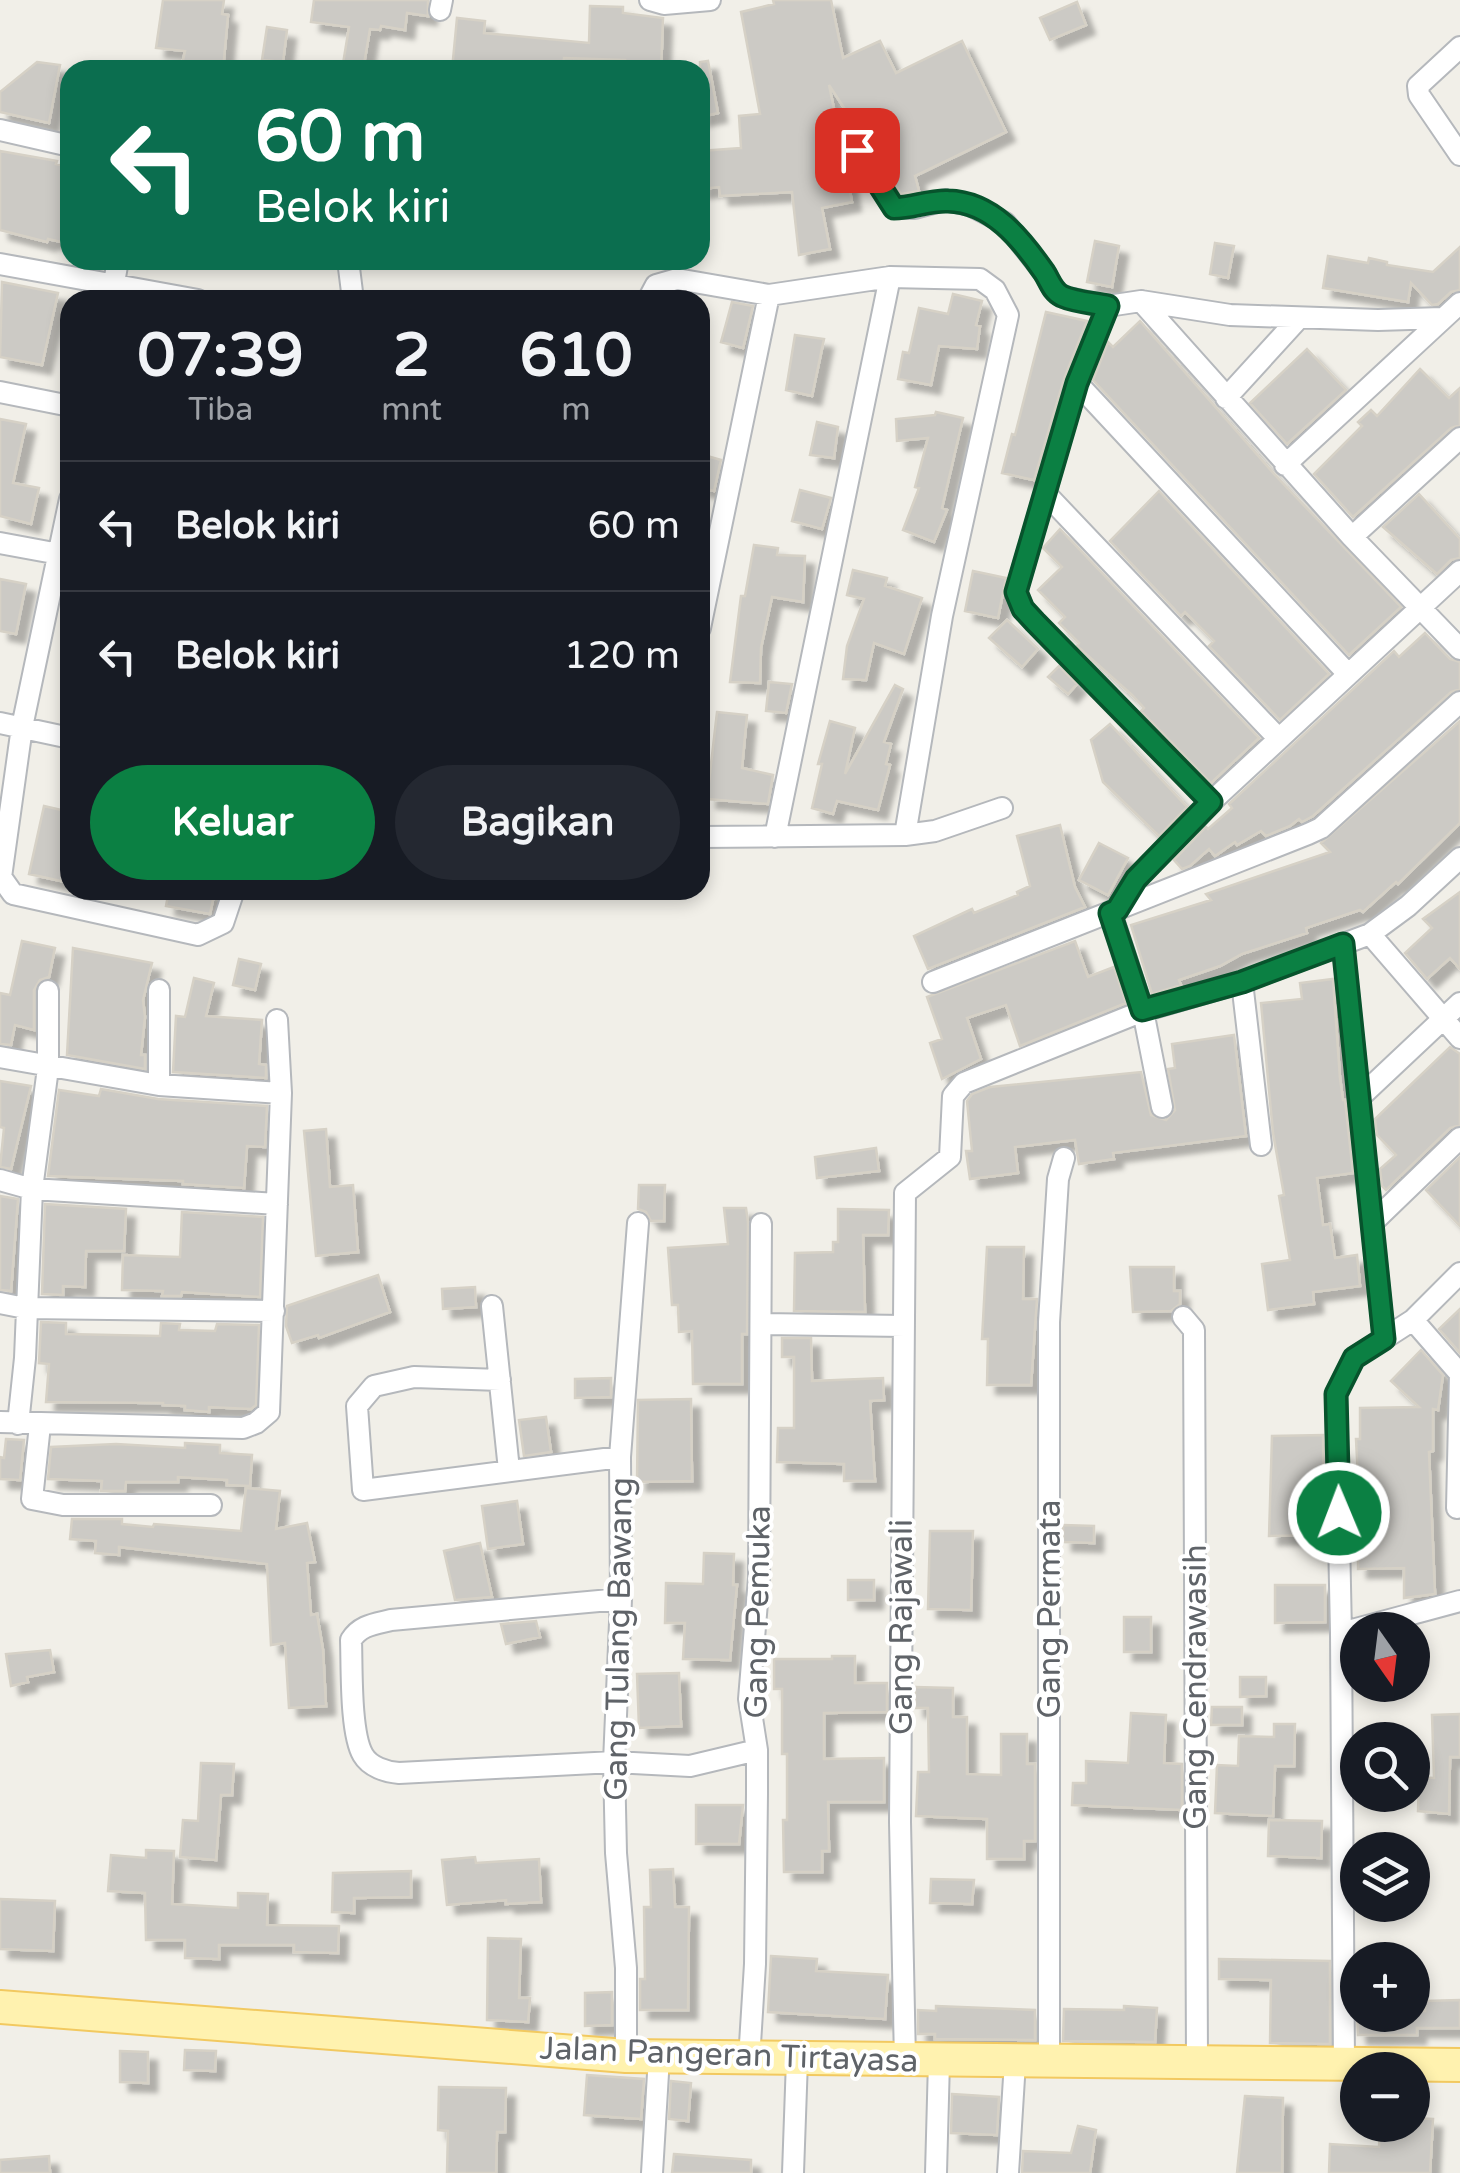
<!DOCTYPE html>
<html lang="id">
<meta charset="utf-8">
<style>
:root{--surface:#171b24;--page:#242831;--text:#f1f3f6;--muted:#9ea1a6;--line:#363941;--accent:#0b8043}
body{margin:0;font-family:"Varela Round",sans-serif;background:var(--page);color:var(--text);height:100vh;display:flex;flex-direction:column;font-size:38px;white-space:nowrap}
*{box-sizing:border-box;margin:0}
p{font-size:32px;color:var(--muted)}
.icon{flex:none;width:55px;height:55px;fill:none;stroke:currentColor;stroke-width:2;stroke-linecap:round;stroke-linejoin:round}
.map{position:relative;flex:1;overflow:hidden}
.panel{position:absolute;left:60px;top:290px;width:650px;height:610px;display:flex;flex-direction:column;background:var(--surface);border-radius:30px;box-shadow:0 5px 15px #0003}
.panel>*{flex:none}
.top-card{position:absolute;left:60px;top:60px;width:650px;height:210px;border-radius:30px;box-shadow:0 5px 15px #0003;background:#0b6e4f;color:#fff;overflow:hidden}
.needle{width:65px;rotate:166deg}
.fabs{position:absolute;left:1340px;top:1612px;display:grid;gap:20px}
.fabs a{display:grid;place-items:center;width:90px;height:90px;border-radius:50%;background:var(--surface);box-shadow:0 5px 15px #0003;font-size:50px}
.pin{position:absolute;display:grid;place-items:center;width:85px;height:85px;color:#fff;margin:-42px;border-radius:20px;box-shadow:0 5px 15px #0006}
.me{position:absolute;width:110px;margin:-55px;rotate:359deg;stroke-linejoin:round;filter:drop-shadow(0 0 8px #0008)}
.turn{display:flex;align-items:center;gap:35px;height:210px;padding:0 30px;font-size:45px}
.turn .icon{width:130px;height:130px;stroke-width:2.5}
.turn b{display:block;font-size:70px;line-height:85px}
.eta{display:flex;justify-content:space-evenly;align-items:center;height:170px;text-align:center}
.eta b{font-size:60px;font-weight:700;line-height:70px}
.cta{display:flex;gap:20px;margin-top:auto;padding:20px 30px}
.cta a{flex:1;height:115px;border-radius:60px;background:var(--accent);color:#fff;font-size:40px;font-weight:700;line-height:115px;text-align:center}
.cta a+a{background:var(--page);color:var(--text)}
ul{padding:0;list-style:none}
li{display:flex;align-items:center;gap:30px;height:130px;padding:0 30px;border-top:2px solid var(--line)}
li div{flex:1}
li b{display:block;font-size:38px}
li em{font-style:normal}
.map>svg:first-child{display:block}
</style>
<div class="map">
<svg width="1460" height="2173" viewBox="0 0 1460 2173">
<defs>
<filter id="shadow"><feDropShadow dx="9" dy="9" stdDeviation="2.5" flood-color="#0004"/></filter>
</defs>
<rect width="100%" height="100%" fill="#f1efe8"/>
<path fill="#cccac5" stroke="#d6d1c6" stroke-width="2.5" filter="url(#shadow)" d="M163 0H224L222 14 228 15 223 70H181L185 51 156 48Z
M314 0H428V16L407 13 405 30 381 26 380 30 370 29 363 70H342L349 27 311 22Z
M773 0H831L843 58 880 41 896 73 962 41 1006 132 915 176 919 191 901 194 829 85 834 109 826 115 824 124 843 154 852 202 822 208 830 249 799 255 792 192 720 196 719 187 700 189V151L741 148 739 116 760 114 741 12 774 4Z
M1077 2 1086 25 1050 40 1040 18Z
M590 6 623 7V13L663 18 661 70H625V60L564 58 563 70H452L457 18 485 21 484 33 589 43Z
M267 27 287 30 283 62 262 60Z
M708 61 718 113 700 117V62Z
M37 62 60 65 49 123 0 112V92Z
M0 151 57 161 56 164 70 167V226L66 243 48 239 47 242 0 230Z
M1095 241 1119 246 1112 287 1087 282Z
M1215 243 1234 246 1228 278 1210 274Z
M1460 247V290L1451 292 1438 304 1432 305 1411 283 1408 302 1323 288 1328 256 1368 263 1369 258 1387 262V265L1433 272Z
M2 282 58 293 42 365 0 357Z
M953 294 982 301 976 325 980 326 977 349 939 346 931 385 898 379 903 352 909 353 919 308 948 314Z
M732 302 753 306 743 348 721 342Z
M1046 312 1087 321 1064 379 1034 480 1002 473 1012 434 1015 435Z
M1140 321 1274 474 1401 607 1349 655 1093 380 1108 342 1113 347Z
M795 335 824 339 812 396 786 390Z
M1307 349 1346 390 1287 444 1250 403Z
M1420 369 1449 398 1460 388V425L1451 428 1353 517 1314 474 1362 426 1358 422 1371 410 1377 416Z
M936 412 963 418 942 508 947 510 934 542 903 530 919 488 915 487 928 438 897 441 896 419 935 415Z
M0 419 26 424 13 483 39 488 31 524 0 516Z
M817 422 838 427 834 458 810 455Z
M700 454 721 460 714 491 700 487Z
M800 490 831 498 822 529 792 521Z
M1159 491 1329 674 1280 720 1209 646 1214 641 1185 612 1181 616 1110 541Z
M1419 494 1460 539V558L1451 560 1437 574 1383 527Z
M1060 529 1259 738 1211 783 1141 711 1144 708 1132 695 1077 646 1079 643 1059 623 1065 617 1038 590 1062 567 1043 548Z
M754 545 778 548 777 555 805 556 803 602 772 597 761 648 760 683 730 682 741 596H745Z
M853 570 887 578 885 586 922 598 904 654 874 643 866 680 843 679 847 646 864 599 847 595Z
M973 571 1006 578 998 618 965 611Z
M0 579 26 584 16 634 0 631Z
M1007 620 1038 649 1022 667 989 638Z
M1425 633 1450 659 1460 662V689L1451 692 1313 816 1302 822 1299 819 1290 826 1266 836 1261 831 1237 845 1235 842 1215 856 1209 849 1190 866 1182 869 1174 860 1206 827 1208 829 1232 808 1229 804 1394 651 1399 657Z
M1059 666 1077 684 1068 694 1048 677Z
M769 682 792 684 786 713 766 711Z
M895 685 903 689 884 742 891 744 886 764 890 765 878 810 837 801 833 814 812 808 822 764H818L830 721 855 728 845 774Z
M717 712 747 715 742 768 773 775 768 804 707 799Z
M1460 721V823L1398 884 1396 882 1363 912 1360 910 1306 928 1307 933 1242 954 1220 966 1179 980 1181 985 1152 994 1131 925 1211 900 1206 894 1330 852 1321 843Z
M1110 724 1187 807 1159 836 1103 782 1091 740Z
M44 806 70 812V883L29 874Z
M1060 825 1075 887 1085 907 928 969 914 936 972 909 974 913 1018 895 1017 892 1030 886 1017 836Z
M1099 843 1128 858 1108 895 1079 880Z
M169 890H215L210 914 166 906Z
M1460 892V969L1450 958 1427 979 1405 953 1432 928 1423 919Z
M22 941 55 948 49 977 40 980 34 990V1030L15 1025 11 1045 0 1044V993L10 995Z
M1075 941 1088 977 1114 967 1126 1003 1020 1046 1006 1005 967 1018 981 1059 942 1079 930 1043 942 1039 927 997Z
M73 948 152 963 143 1000 145 1017 141 1055H145V1069L67 1055Z
M239 959 261 964 255 990 233 985Z
M194 978 214 983 206 1016 262 1020 259 1064 266 1065V1078L173 1072 176 1016 185 1017Z
M1333 979 1340 1078 1343 1100H1345L1353 1173 1317 1178 1323 1225 1330 1224 1335 1258 1357 1255 1360 1286 1313 1292 1314 1304 1268 1310 1262 1264 1290 1260 1279 1196 1284 1195 1273 1133 1261 1003 1302 999 1300 983Z
M1234 1035 1246 1136 1113 1153 1114 1159 1079 1164 1075 1140 1015 1147 1018 1173 970 1179 966 1151H972L967 1101 972 1094 990 1087 1141 1072 1151 1115 1166 1120 1175 1110 1168 1069 1175 1068 1172 1044Z
M1450 1047 1460 1054V1125L1450 1128 1386 1190 1382 1186 1380 1169 1396 1155 1377 1135 1375 1119Z
M0 1081 31 1086 11 1169 0 1167 4 1128 0 1127Z
M101 1089 158 1099 267 1106 265 1147 247 1146 244 1188 183 1184V1181L48 1176 59 1090 99 1096Z
M326 1129 330 1187 353 1185 358 1252 316 1256 304 1131Z
M876 1148 879 1171 817 1178 815 1157Z
M1460 1157V1226L1426 1190Z
M639 1185H665L664 1221H651L646 1212 638 1209Z
M0 1196 18 1199 11 1291 0 1290Z
M45 1204 126 1209 124 1251H86L85 1287 63 1286V1295L42 1294Z
M724 1208H746L748 1222 747 1334H742V1384H693L692 1331 679 1332 678 1305H672L668 1248 728 1244Z
M838 1209 889 1210 888 1235H863L865 1312 794 1311 795 1253 833 1252V1242H838Z
M182 1212 263 1217 260 1297 182 1292 181 1296H162L163 1291 122 1290 123 1255 180 1257Z
M987 1247H1024L1023 1299H1037L1031 1385H987L988 1339H982Z
M1130 1267H1174V1291H1180V1304L1171 1311 1133 1312Z
M378 1275 390 1312 319 1338 318 1335 292 1343 286 1326 287 1306Z
M475 1287 476 1307 443 1309 442 1289Z
M1460 1309V1353L1439 1329Z
M41 1322 66 1323V1334L160 1336 161 1323 180 1324 179 1330 215 1331 217 1324 259 1325 256 1405 251 1409 209 1407V1412L185 1410V1406L163 1405V1403L46 1402 49 1364 39 1363Z
M782 1338H811L812 1381 883 1378 884 1400 870 1401 875 1481H844V1464L777 1462 778 1428H794V1357H782Z
M1421 1350 1443 1375 1438 1410 1433 1409V1451L1429 1452 1435 1594 1404 1598V1568L1358 1569V1542H1364V1499H1359L1356 1439H1360V1408L1419 1407 1391 1381Z
M611 1378V1397L575 1398V1379Z
M691 1399 692 1481 637 1482 638 1400Z
M546 1417 551 1452 524 1456 519 1420Z
M1323 1435 1324 1535 1269 1536 1272 1436Z
M6 1439 24 1440 20 1480 0 1479V1457L4 1458Z
M185 1443 220 1445V1453L252 1455 250 1486 227 1485V1480L178 1477V1482H126L125 1491H101L102 1481 48 1479 51 1447 116 1444 185 1448Z
M246 1488 280 1491 276 1529 307 1523 315 1562 307 1563 311 1615 317 1614 323 1650 326 1706 289 1708 285 1643 271 1645 267 1564 119 1547V1555L95 1553 96 1541 70 1539 72 1519H122V1524L153 1527 154 1524 241 1531Z
M517 1501 523 1544 488 1549 482 1506Z
M1063 1525 1094 1526V1543L1063 1542Z
M930 1531H973L971 1610 928 1609Z
M480 1543 492 1597 455 1600 444 1551Z
M704 1553 734 1554 733 1585H737L730 1660 683 1659 685 1623H665L666 1583 703 1584Z
M848 1580H874V1600H848Z
M1275 1585H1325V1622L1275 1623Z
M1124 1617H1151V1652H1124Z
M536 1621 540 1637 506 1644 501 1624Z
M50 1650 54 1672 27 1677 28 1682 11 1686 6 1654Z
M832 1656H855V1683H887V1712L824 1713V1759L884 1758V1802H828L829 1851H822V1872H784L783 1820H787V1754H782V1689H774V1659H832Z
M679 1673 681 1726 639 1728 637 1674Z
M1240 1677H1266V1696L1240 1697Z
M915 1687 953 1688V1717H967V1774L1001 1775V1734H1027V1764H1035V1841H1024V1859H987V1819L916 1816 918 1772H929L928 1708H915Z
M1212 1707H1242V1725H1211Z
M1131 1713 1166 1715 1164 1763 1182 1764V1810L1072 1805 1073 1783H1086V1761L1128 1763Z
M1460 1714V1757H1450L1449 1814 1418 1811 1419 1777 1434 1778 1432 1715Z
M1274 1724H1295L1294 1766H1275L1273 1816 1215 1813 1217 1765 1238 1766 1239 1736 1274 1737Z
M201 1763 234 1764 232 1795H221L216 1860 180 1857 183 1820 198 1821Z
M696 1805H743L739 1844H696Z
M1269 1820 1322 1821 1321 1858 1268 1856Z
M146 1850 174 1851 172 1904 238 1908V1893L268 1894 267 1925 339 1926 338 1953 294 1952V1945H219V1959L185 1958V1940H146L145 1893 108 1891 111 1855 146 1858Z
M475 1857 476 1863 539 1859 541 1902 506 1904V1900L447 1905 442 1860Z
M673 1869 675 1907H689L688 2010H640V1979H645L644 1907H651L650 1870Z
M411 1871V1897L354 1898V1913L332 1912 333 1873Z
M931 1879 974 1880 972 1904 930 1903Z
M0 1899 55 1901 53 1951 0 1949Z
M488 1938 521 1939 519 1998H530L528 2022 487 2020Z
M771 1956 817 1959 816 1971 888 1975 885 2019 768 2012Z
M1219 1959 1330 1961V2044L1270 2043 1271 1980 1219 1979Z
M612 1992V2025L585 2026V1993Z
M1460 2000V2028H1417V2035H1358L1357 2015H1412V2011H1425V2001Z
M936 2006 1035 2010V2040L935 2039V2034H918V2010L936 2011Z
M1124 2006 1157 2008 1155 2042 1063 2041 1064 2009 1124 2010Z
M185 2050 216 2051 215 2071 184 2070Z
M120 2051 148 2052V2083L120 2082Z
M587 2075 644 2079 641 2119 584 2115Z
M671 2081 691 2083 688 2121 669 2119Z
M439 2087 506 2088 505 2132H497L496 2173H447L448 2131 438 2130Z
M952 2094 999 2097 997 2135 951 2133Z
M1245 2096 1283 2098 1282 2173H1237Z
M1412 2118 1433 2119 1430 2173H1329L1330 2144 1379 2147 1380 2125H1412Z
M1078 2126 1096 2130 1090 2173H1022L1023 2151 1071 2153Z
M674 2154 751 2160V2173H672Z
M49 2156 50 2173H0V2160Z"/>
<g fill="none" stroke-linecap="round" stroke-linejoin="round">
<g stroke="#b5b8bc" stroke-width="24">
<path id="minor" d="M650 0 664 4 710 0
M440 10 442 0
M1460 47 1418 86 1419 95 1460 155
M838 122 894 208H915L945 200 970 205 1005 223 1046 275 1053 289 1063 297 1108 306 1141 301 1230 315 1378 320 1442 318
M0 130 70 146
M348 260 353 300
M0 264 198 300
M111 300 118 260
M648 300 656 285 677 279 769 295 890 277 980 279 995 290 1008 315 942 616 905 835
M1141 301 1352 537 1460 649
M1108 306 1077 383 1016 592 1023 609 1035 622 1211 802
M1077 383 1348 674
M0 392 70 406
M1226 398 1299 318
M1285 465 1460 303
M1046 494 1279 739
M70 499 22 727 1 877 13 894 198 935 223 923 234 890
M1352 537 1460 438
M0 543 70 556
M700 628 769 295
M0 723 70 738
M700 837 905 835 935 831 1002 808
M775 837 890 277
M1118 908 1136 879 1211 802 1460 571
M1111 913 1143 1011 1162 1107
M1370 934 1460 1038
M1343 944 1384 1339
M933 982 1308 834 1321 828 1460 702
M1242 982 1261 1145
M0 1057 159 1085 281 1093
M159 1085V990
M1359 1098 1460 1003
M0 1180 32 1189 277 1204
M1372 1223 1460 1138
M0 1303 25 1308 274 1311
M492 1306 509 1470
M1183 1317 1194 1330 1197 2063
M1413 1320 1460 1374
M762 1324 904 1326
M500 1380 414 1377 374 1386 357 1406 363 1490 620 1457
M0 1422 243 1428 256 1423 269 1412 281 1093 277 1020
M18 1424 25 1358 32 1189 48 1068V991
M40 1425 32 1499 63 1505H211
M1457 1508 1460 1373
M621 1599 391 1620C375 1624 360 1625 351 1640 352 1667 350 1733 363 1755 370 1767 386 1772 399 1773L614 1762 690 1766 757 1750
M1341 1633 1460 1601
M626 2056V1968L616 1853 614 1762 621 1599 620 1457 638 1223
M749 2060 755 1964 757 1794V1750L749 1699 759 1578 761 1224
M905 2061 900 1822 905 1193 950 1157 953 1096 964 1083 1143 1011 1242 982 1370 934 1408 906 1460 858
M1049 2062V1322L1058 1179 1064 1158
M1344 2064 1341 1633 1336 1394 1354 1358 1413 1320 1460 1273
M652 2173 659 2057
M793 2173 797 2060
M936 2173 939 2061
M1008 2173 1015 2062"/>
</g>
<g stroke="#f2c960" stroke-width="36">
<path id="primary" d="M0 2007 626 2056 1460 2065"/>
</g>
<use href="#minor" stroke="#fff" stroke-width="20"/>
<use href="#primary" stroke="#fff2af" stroke-width="32"/>
</g>
<g fill="none" stroke-linecap="round" stroke-linejoin="round">
<g stroke="#07532c" stroke-width="25">
<path id="route" d="M857 150 894 208C912 208 930 200 948 201 992 202 1021 239 1044 272 1050 281 1052 291 1062 296 1075 302 1094 303 1108 306L1077 383 1016 592 1023 609 1035 622 1211 802 1136 879 1117 910 1110 913 1142 1010 1242 982 1343 944 1384 1339 1354 1358 1336 1394 1339 1513"/>
</g>
<use href="#route" stroke="#0b8043" stroke-width="18"/>
</g>
<g text-anchor="middle" stroke-width="8" stroke-linejoin="round" paint-order="stroke">
<g font-size="32" fill="#5f6368" stroke="#fff">
<text transform="translate(1049 1609) rotate(-90)" y="11">Gang Permata</text>
<text transform="translate(757 1612) rotate(-89)" y="11">Gang Pemuka</text>
<text transform="translate(901 1627) rotate(-90)" y="11">Gang Rajawali</text>
<text transform="translate(618 1639) rotate(-89)" y="11">Gang Tulang Bawang</text>
<text transform="translate(1195 1687) rotate(-90)" y="11">Gang Cendrawasih</text>
<text transform="translate(729 2054) rotate(2)" y="11">Jalan Pangeran Tirtayasa</text>
</g>
</g>
</svg>
<div class="fabs">
<a><svg class="needle" viewBox="-14 -14 28 28"><path d="M0-13l5 13h-10z" fill="#e53935"/><path d="M0 13l5-13h-10z" fill="#9ea1a6"/></svg></a>
<a><svg class="icon" aria-label="search" viewBox="0 0 24 24"><circle cx="10" cy="10" r="6"/><path d="M15 15l6 6"/></svg></a>
<a><svg class="icon" aria-label="layers" viewBox="0 0 24 24"><path d="M12 4l9 5-9 5-9-5zM3 14l9 5 9-5"/></svg></a>
<a>+</a>
<a>−</a>
</div>
<div class="pin" style="left:857px;top:150px;background:#d93025"><svg class="icon" aria-label="arrive" viewBox="0 0 24 24"><path d="M6 21V4h12l-3 4 3 4H6"/></svg></div>
<svg class="me" style="left:1339px;top:1513px" viewBox="-20 -20 40 40"><circle r="17" fill="#0b8043" stroke="#fff" stroke-width="3"/><path d="M0-11L8 9 0 5-8 9z" fill="#fff"/></svg>
<div class="top-card">
<div class="turn"><svg class="icon" aria-label="left" viewBox="0 0 24 24"><path d="M17 20v-9H6M10 6l-5 5 5 5"/></svg><div><b>60 m</b>Belok kiri</div></div>
</div>
<section class="panel">
<div class="eta">
<div><b>07:39</b><p>Tiba</p></div>
<div><b>2</b><p>mnt</p></div>
<div><b>610</b><p>m</p></div>
</div>
<ul>
<li><svg class="icon" aria-label="left" viewBox="0 0 24 24"><path d="M17 20v-9H6M10 6l-5 5 5 5"/></svg><div><b>Belok kiri</b></div><em>60 m</em></li>
<li><svg class="icon" aria-label="left" viewBox="0 0 24 24"><path d="M17 20v-9H6M10 6l-5 5 5 5"/></svg><div><b>Belok kiri</b></div><em>120 m</em></li>
</ul>
<div class="cta"><a>Keluar</a><a>Bagikan</a></div>
</section>
</div>
